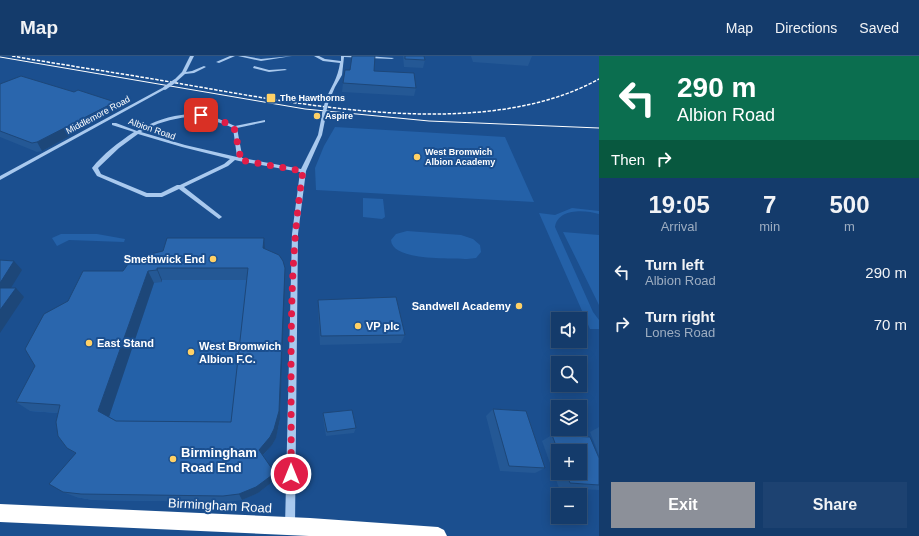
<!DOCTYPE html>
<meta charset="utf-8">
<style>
:root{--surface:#143b6b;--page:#1d4271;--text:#f1f3f6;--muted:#9dadc1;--line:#33557e;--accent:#8c9099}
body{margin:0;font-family:Helvetica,sans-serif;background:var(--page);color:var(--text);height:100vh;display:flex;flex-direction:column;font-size:15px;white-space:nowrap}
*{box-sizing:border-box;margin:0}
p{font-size:13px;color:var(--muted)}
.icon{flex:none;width:22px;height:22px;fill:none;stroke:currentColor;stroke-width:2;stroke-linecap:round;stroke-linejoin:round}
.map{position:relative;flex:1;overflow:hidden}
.drawer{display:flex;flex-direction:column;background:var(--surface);width:320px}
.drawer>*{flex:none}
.banner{background:#0b6e4f;color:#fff;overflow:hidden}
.buttons{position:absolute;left:551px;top:256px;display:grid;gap:8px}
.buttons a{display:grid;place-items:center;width:36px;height:36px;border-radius:0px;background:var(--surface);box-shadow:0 2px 10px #0003,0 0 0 1px var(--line);font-size:20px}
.pin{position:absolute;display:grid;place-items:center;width:34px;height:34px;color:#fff;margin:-17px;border-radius:8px;box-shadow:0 2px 6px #0006}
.me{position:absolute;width:44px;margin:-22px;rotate:0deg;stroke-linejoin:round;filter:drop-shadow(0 0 3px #0008)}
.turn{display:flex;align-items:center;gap:14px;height:84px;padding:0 12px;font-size:18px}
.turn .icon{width:52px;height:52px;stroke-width:2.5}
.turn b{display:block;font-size:28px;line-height:34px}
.then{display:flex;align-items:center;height:38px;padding:0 12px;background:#0003;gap:8px;font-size:15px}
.eta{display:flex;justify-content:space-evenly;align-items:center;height:68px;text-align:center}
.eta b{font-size:24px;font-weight:600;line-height:28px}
.primary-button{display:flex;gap:8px;margin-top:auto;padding:8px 12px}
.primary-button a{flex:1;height:46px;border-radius:0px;background:var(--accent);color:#fff;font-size:16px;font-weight:600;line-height:46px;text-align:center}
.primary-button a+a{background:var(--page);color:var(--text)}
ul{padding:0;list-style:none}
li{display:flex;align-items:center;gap:12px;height:52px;padding:0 12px}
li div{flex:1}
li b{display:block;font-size:15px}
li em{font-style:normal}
header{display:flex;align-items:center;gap:24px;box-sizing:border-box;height:56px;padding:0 20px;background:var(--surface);border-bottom:1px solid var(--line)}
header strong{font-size:19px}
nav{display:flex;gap:22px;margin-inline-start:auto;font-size:14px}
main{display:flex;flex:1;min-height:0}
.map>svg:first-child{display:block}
</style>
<header>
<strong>Map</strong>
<nav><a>Map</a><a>Directions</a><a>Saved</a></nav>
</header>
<main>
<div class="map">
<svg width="599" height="480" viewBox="0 0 599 480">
<rect width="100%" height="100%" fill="#1b4f8f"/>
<path fill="#2461a8" d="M335 71 505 81 534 146 316 134 315 112 324 90Z
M363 142 383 143 385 161 382 163 363 161Z
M572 152 599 155V158C585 154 558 152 555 171L593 256 599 264V273H590L539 157 555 159Z
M407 175 461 179 473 183 480 189 481 196 476 202 467 203C450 202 392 205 391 184L396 178Z
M563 176 599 179V249Z
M61 178H97L125 183 124 186 69 184 57 190 52 182Z
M284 217 280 363C277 379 273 390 261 401L276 423C260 435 247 443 227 446L93 444 76 441 87 405 72 358 30 355 135 220Z"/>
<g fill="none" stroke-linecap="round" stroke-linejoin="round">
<path fill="#a9c9ee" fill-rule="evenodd" d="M190 0H194L186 16 192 15 204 10 206 11 194 17 185 18 176 26H174V24L182 16Z
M230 0H235L219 7 216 6Z
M238 0H245L261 3 292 0 261 5Z
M314 0H319L325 3 341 5V0H367L394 2 392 3 344 1 342 19 335 31 329 45 327 46 325 45C331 31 338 22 340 7L323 5Z
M254 10 269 14 285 13 287 14 269 16 253 12Z
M164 31 167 32 0 124V120Z
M188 58 203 59 219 63 235 70 265 64V66L237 72 242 99V102L301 113 318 79 322 59 324 58 326 59 322 79 306 115 298 178 295 470 294 474 290 475 286 474 285 470 292 178 300 116 239 105 235 104 228 110 184 131 221 160 222 161 219 163 179 133 162 141H146L97 120 92 112C103 98 119 86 134 76L112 69V67H116L137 75C153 65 170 60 188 58ZM188 61C204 62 218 65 233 72L237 101 185 89 141 76C156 67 171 63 188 61ZM138 78 182 91 230 103 224 108 180 129H177L161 137H147L101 118 98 112 119 92Z"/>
<path fill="#fff" fill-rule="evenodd" d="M0 448 310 462 438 471 444 474 447 480H309L0 466Z"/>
<path stroke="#fff" stroke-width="1" d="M0 1 305 53 429 65 599 72"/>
<path stroke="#fff" stroke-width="1.5" stroke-dasharray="3.5 1.5" stroke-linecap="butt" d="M12 0C69 10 126 18 182 28 305 49 485 86 599 23"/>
<path stroke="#a9c9ee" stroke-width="3.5" d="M165 32 175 25
M324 57 327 45"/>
<path stroke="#a9c9ee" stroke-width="4.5" d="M324 59 325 56"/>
</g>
<path fill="#245895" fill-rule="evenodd" d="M403 0H424L425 4 423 12 404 11Z
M471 0H532L528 10 473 6Z
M374 15 416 32 414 40 342 36 343 27Z
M0 28 74 36 115 46 118 54 42 95 37 96 0 81Z
M265 193 285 224 280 363 276 382 272 389 263 399 276 423 258 437 242 444 227 446 93 444 76 441 63 436 76 398 67 392 58 357 30 355 16 346 123 215ZM162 224H247L231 366 116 365 109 361 154 227 162 226Z
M318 244 405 279 401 287 320 289 318 253Z
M493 353 545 412 535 417 500 415 486 360Z
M323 357 356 372 354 377 326 380 323 361Z
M599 371V399L590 376Z
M552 379 599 402V434L559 432 542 385ZM558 395 580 417H558Z"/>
<path fill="#1d4779" d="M115 46 118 54 42 95 37 86Z
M264 182 265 194 263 192Z
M14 205 22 214 6 240 0 234V227Z
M157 212 162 224V226L157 214Z
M285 212V224L280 363 276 382 272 389 261 401 259 394Z
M148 215 154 227 108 364 98 355Z
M16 232 24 241 0 277V254Z
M275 417 276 423 258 437 242 444 239 438Z"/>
<path fill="#2a66ad" stroke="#1d4779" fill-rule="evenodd" d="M352 0H375L374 15 414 17 416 32 343 27 345 14H350Z
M405 0H424L425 4 405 3Z
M21 20 74 36 78 34 115 46 37 86 32 87 0 75V28Z
M167 182H264L263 192 279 199 283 205 285 212 279 355 274 373 270 381 259 394 275 417 256 431 239 438 223 440 81 438 63 436 49 428 76 397 67 392 58 380 56 366 60 349 16 346 35 310 25 293 44 258 68 245 83 215H123L128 208 138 201 163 195ZM157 212H248L231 366 116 365 98 355 148 215 157 214Z
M0 204 14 205 0 227Z
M0 232H16L0 254Z
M396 241 405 279 321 280 318 244Z
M493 353 526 355 545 412 509 410Z
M352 354 356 372 327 376 323 357Z
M552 379 590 381 599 402V429L570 427 566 417H580V395H558Z"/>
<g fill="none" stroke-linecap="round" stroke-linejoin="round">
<path stroke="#e11d48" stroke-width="7" stroke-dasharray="0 12.6" d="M201 59 222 65 234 71 240 99 239 104 303 115C287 215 292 318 291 418"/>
</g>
<g fill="#ffd166" stroke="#1b4f8f" stroke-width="1.5">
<rect x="266" y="37" width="10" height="10" rx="2"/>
<circle cx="317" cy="60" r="4"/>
<circle cx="417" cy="101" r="4"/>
<circle cx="213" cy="203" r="4"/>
<circle cx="519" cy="250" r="4"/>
<circle cx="358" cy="270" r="4"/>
<circle cx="89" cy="287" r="4"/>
<circle cx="191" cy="296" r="4"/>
<circle cx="173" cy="403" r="4"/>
</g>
<g text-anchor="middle" stroke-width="4" stroke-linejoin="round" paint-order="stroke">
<g font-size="9" font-weight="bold" fill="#fff" stroke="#1b4f8f" text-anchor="start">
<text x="280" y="45">The Hawthorns</text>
<text x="325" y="63">Aspire</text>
<text x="425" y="99">West Bromwich<tspan x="425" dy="10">Albion Academy</tspan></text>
</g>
<g font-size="9" fill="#fff" stroke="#1b4f8f">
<text transform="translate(98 59) rotate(-28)" y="3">Middlemore Road</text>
<text transform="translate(152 73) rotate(19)" y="3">Albion Road</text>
</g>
<g font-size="11" font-weight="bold" fill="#fff" stroke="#1b4f8f" text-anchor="start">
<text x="205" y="207" text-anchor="end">Smethwick End</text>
<text x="511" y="254" text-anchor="end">Sandwell Academy</text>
<text x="366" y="274">VP plc</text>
<text x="97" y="291">East Stand</text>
<text x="199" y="294">West Bromwich<tspan x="199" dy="13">Albion F.C.</tspan></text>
</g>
<g font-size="13" font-weight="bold" fill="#fff" stroke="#1b4f8f" text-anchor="start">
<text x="181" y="401">Birmingham<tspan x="181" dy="15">Road End</tspan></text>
</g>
<g font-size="13" fill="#fff" stroke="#1b4f8f">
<text transform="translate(220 449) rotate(3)" y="5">Birmingham Road</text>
</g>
</g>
</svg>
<div class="buttons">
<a><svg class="icon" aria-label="sound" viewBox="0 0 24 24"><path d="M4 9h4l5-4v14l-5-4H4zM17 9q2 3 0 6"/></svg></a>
<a><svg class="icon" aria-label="search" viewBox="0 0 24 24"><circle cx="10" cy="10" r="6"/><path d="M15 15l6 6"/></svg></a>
<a><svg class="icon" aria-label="layers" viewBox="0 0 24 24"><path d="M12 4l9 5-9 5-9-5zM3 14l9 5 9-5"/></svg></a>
<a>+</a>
<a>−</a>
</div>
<div class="pin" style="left:201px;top:59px;background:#d93025"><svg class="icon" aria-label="arrive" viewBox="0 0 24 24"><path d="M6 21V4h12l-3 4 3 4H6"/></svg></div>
<svg class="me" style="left:291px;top:418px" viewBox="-20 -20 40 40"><circle r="17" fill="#e11d48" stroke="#fff" stroke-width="3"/><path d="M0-11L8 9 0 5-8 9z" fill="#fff"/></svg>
</div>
<section class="drawer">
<div class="banner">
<div class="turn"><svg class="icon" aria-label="left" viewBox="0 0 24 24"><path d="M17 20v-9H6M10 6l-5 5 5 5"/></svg><div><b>290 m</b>Albion Road</div></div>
<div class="then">Then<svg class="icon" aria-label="right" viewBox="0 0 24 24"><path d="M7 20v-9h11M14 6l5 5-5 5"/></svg></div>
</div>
<div class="eta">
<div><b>19:05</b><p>Arrival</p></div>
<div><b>7</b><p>min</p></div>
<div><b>500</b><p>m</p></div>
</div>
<ul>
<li><svg class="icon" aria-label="left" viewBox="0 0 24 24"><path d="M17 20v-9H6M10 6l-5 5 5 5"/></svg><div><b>Turn left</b><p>Albion Road</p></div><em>290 m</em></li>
<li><svg class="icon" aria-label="right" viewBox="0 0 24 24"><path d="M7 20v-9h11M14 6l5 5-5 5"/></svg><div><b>Turn right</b><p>Lones Road</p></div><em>70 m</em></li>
</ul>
<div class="primary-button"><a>Exit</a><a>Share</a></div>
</section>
</main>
